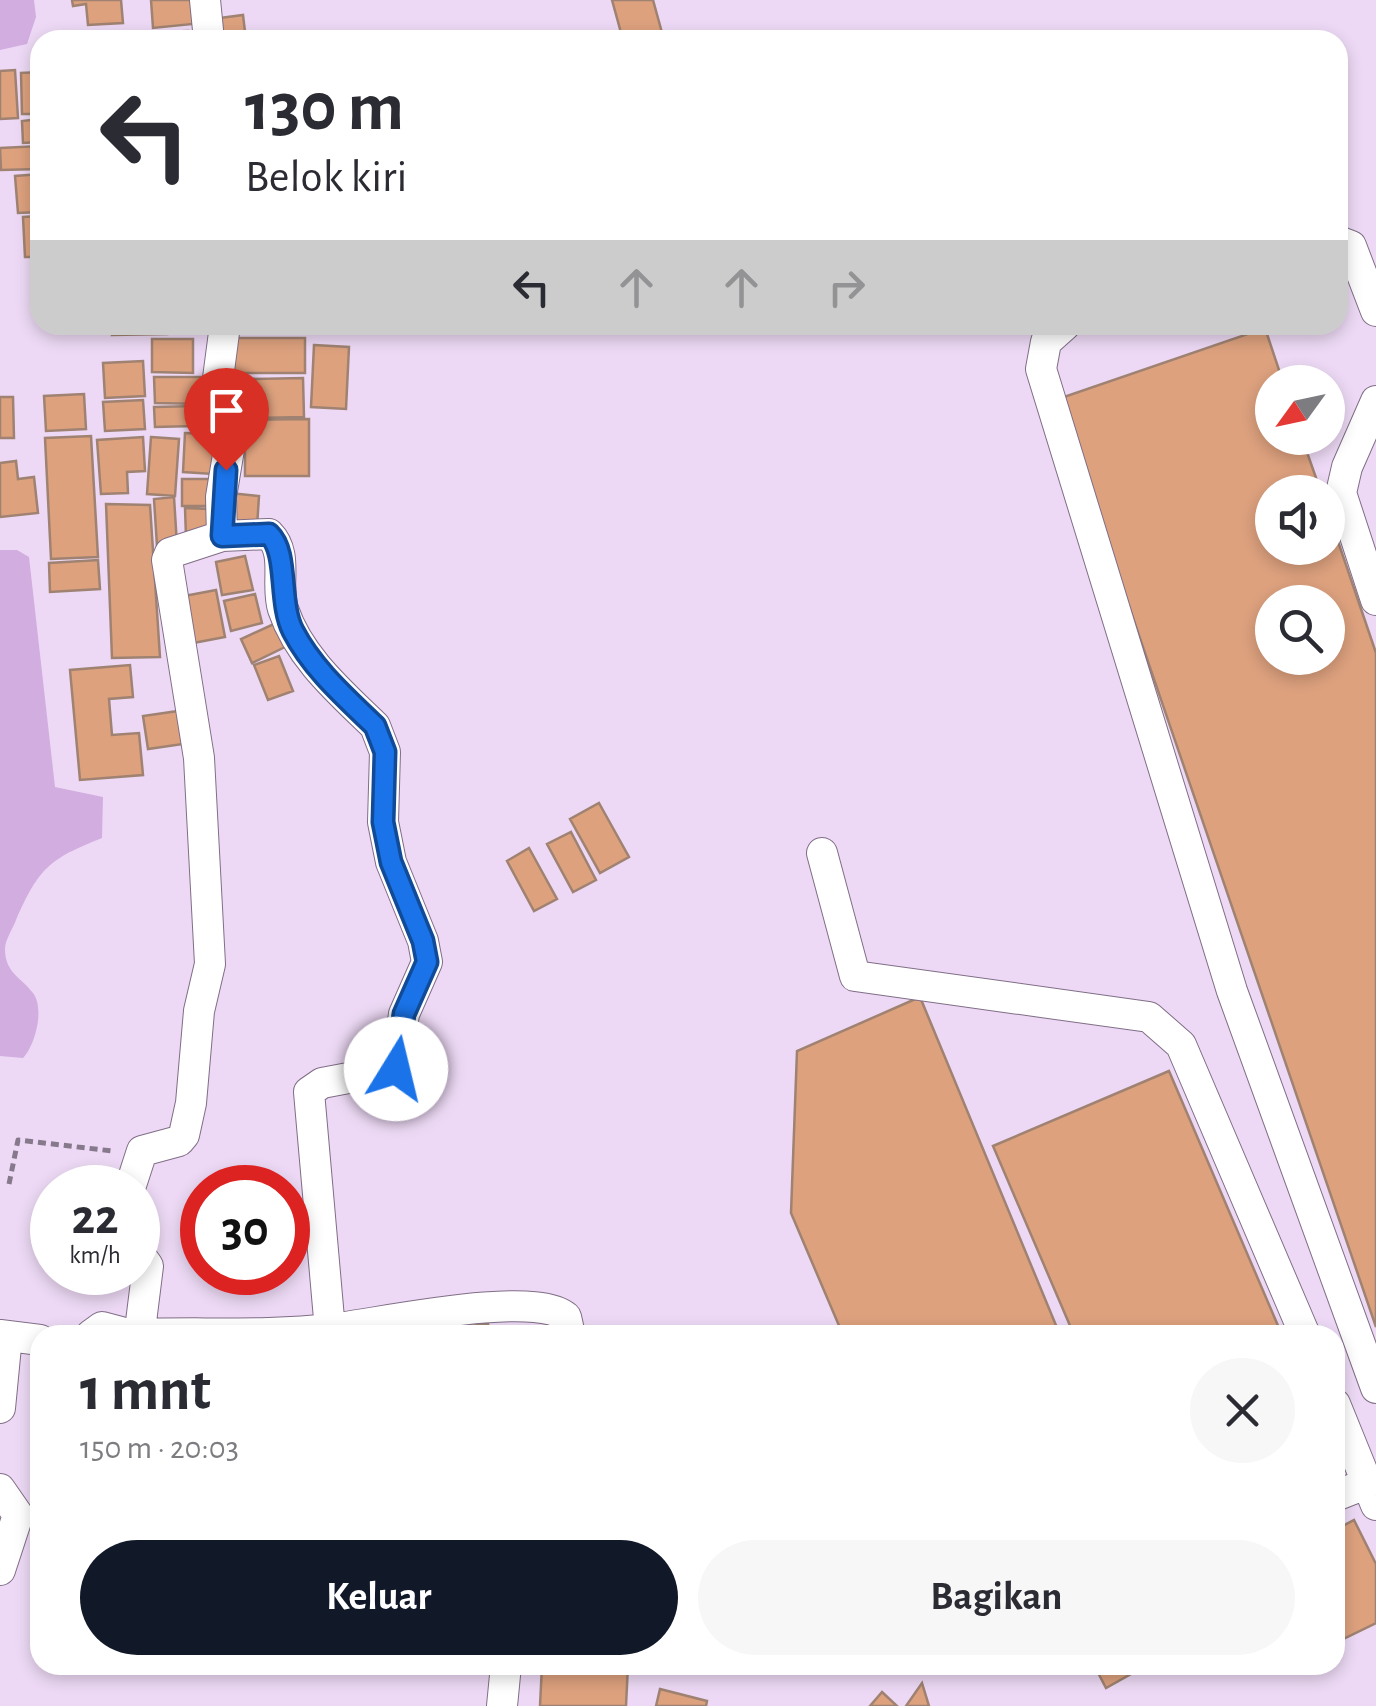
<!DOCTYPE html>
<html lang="id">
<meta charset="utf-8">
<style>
:root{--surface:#fff;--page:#f7f7f7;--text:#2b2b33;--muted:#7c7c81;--accent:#111827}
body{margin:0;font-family:"Alegreya Sans",sans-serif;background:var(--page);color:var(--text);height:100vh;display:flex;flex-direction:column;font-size:38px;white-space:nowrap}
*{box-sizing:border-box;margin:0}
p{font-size:32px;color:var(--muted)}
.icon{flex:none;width:55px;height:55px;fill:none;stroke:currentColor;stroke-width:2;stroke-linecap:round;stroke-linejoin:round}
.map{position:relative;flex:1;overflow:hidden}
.drawer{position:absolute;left:30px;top:1325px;width:1315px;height:350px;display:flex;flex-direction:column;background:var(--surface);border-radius:30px;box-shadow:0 5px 15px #0003}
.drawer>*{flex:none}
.banner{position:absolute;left:30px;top:30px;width:1318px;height:305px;border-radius:30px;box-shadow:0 5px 15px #0003;background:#fff;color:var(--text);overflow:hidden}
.needle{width:65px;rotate:237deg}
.tools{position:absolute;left:1255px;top:365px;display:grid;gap:20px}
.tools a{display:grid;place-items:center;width:90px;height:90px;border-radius:50%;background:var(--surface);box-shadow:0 5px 15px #0003;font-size:50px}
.speed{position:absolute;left:30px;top:1165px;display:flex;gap:20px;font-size:50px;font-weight:700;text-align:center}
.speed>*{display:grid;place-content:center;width:130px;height:130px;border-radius:50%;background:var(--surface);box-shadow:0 5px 15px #0003;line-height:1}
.speed small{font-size:25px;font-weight:400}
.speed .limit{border:15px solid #d22;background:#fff;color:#111}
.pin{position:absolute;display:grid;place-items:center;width:85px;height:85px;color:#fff;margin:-102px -42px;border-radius:50% 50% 50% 0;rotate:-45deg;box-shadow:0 0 10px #0007}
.pin .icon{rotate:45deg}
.me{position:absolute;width:110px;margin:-55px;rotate:9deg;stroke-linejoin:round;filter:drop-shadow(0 0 8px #0008)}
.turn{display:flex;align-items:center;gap:35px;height:210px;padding:0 50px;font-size:45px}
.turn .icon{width:130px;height:130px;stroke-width:2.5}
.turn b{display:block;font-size:70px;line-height:85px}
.lanes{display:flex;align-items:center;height:95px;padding:0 50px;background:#0003;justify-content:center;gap:50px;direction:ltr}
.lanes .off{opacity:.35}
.round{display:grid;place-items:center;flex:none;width:105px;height:105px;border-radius:52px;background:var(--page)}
.headline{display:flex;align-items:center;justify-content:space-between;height:170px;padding:0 50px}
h1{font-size:60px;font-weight:600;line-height:75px}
.action{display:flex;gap:20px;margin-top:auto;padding:20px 50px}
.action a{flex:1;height:115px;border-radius:60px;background:var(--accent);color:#fff;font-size:40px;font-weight:600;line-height:115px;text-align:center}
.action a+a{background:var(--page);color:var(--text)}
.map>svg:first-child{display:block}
</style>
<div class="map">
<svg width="1376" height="1706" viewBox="0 0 1376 1706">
<rect width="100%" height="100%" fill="#edd9f5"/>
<path fill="#d2addf" d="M0 0H34L36 17 27 44 0 50Z
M0 550H17L29 557 55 787 103 797 102 838C49 859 39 868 16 920 13 928 5 940 5 949 5 973 21 977 33 993 45 1009 35 1046 23 1058L0 1056Z"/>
<path fill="#dda17e" stroke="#9f8271" stroke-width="2.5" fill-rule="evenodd" d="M72 0H121L123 23 88 25 86 4 73 6Z
M151 0H191L193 24 153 28Z
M612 0H653L664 40H623Z
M243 15 246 40H215L212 19Z
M188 31V40H122V33Z
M15 70 18 118 0 119V71Z
M40 72V114H22L21 73Z
M40 119V142L23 143 22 121Z
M40 146V169L1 170 0 148Z
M40 174V212L18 213 15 176Z
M40 216V257H25L23 217Z
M35 261H40V300H36Z
M112 325H166L167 334 112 335Z
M173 325H217V332H173Z
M238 325H292V330L238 331Z
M295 325H349V330L295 331Z
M1265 328 1283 382H1272V438H1302L1321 492H1272V548H1328V512L1376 653V1327L1058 399ZM1272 602H1328V658H1272Z
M232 338H305V373H232Z
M152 339H193V373L152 372Z
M314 345 349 347 346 409 311 407Z
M143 361 145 396 105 398 103 363Z
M154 377H204L203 404 155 403Z
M303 378 304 417 249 418 248 379Z
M84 394 86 429 46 431 44 396Z
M0 397H13L14 438H0Z
M143 400 145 429 105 431 103 402Z
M195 406V426L155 427 154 407Z
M309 419V476H245V420Z
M185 433 214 434 213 474 183 472Z
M91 436 98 557 51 559 45 438Z
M143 437 145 471 127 472 128 493 101 494 97 440Z
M151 437 179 439 175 496 147 494Z
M16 461 18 479 34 477 38 513 0 517V463Z
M182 479H214V506H182Z
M230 493 259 496 257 527 230 525Z
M174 497 177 545 157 546 154 499Z
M106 504 150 505 160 657 112 658Z
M185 508 209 509 208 539 186 537Z
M245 556 253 590 222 595 216 562Z
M98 560 100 589 50 592 49 563Z
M216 590 225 637 188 644 179 597Z
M255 594 262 623 231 631 224 601Z
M274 624 285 647 252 663 241 639Z
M279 656 293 691 268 700 254 665Z
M130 665 133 697 109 699 112 735 139 733 143 775 80 780 70 670Z
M178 711 183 744 148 749 143 716Z
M599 803 629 857 600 873 570 819Z
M571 832 596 880 573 892 547 844Z
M529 848 557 899 534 911 507 861Z
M920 997 1060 1335H843L791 1213 797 1051Z
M1169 1071 1282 1335H1074L993 1146Z
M488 1324 490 1335H397Z
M1354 1520 1376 1564V1623L1335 1643V1530Z
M542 1665H628L626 1706H540Z
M1094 1665H1147L1106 1688Z
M922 1683 929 1706H906Z
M660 1689 707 1701 706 1706H656Z
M882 1692 897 1706H870Z"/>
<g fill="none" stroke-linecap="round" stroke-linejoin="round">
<g stroke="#806e86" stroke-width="32">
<path id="minor" d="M205 0 209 40
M1338 241 1351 246 1376 311
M1065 325 1046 342 1041 369 1232 991 1376 1388
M1376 401 1347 467 1341 493 1376 600
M222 536 221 497 230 443 215 401 225 325
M822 853 855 976 1149 1017 1181 1045 1305 1335
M130 1188 142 1151 179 1141 184 1135 191 1103 199 1011 210 964 199 758 167 560 170 553 222 536 269 534C289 554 275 584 283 609 299 657 340 692 375 726L385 752 383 822 391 862 423 941 427 962 404 1014 396 1069 322 1083 309 1092 330 1330
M137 1334C200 1332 268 1336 331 1329 376 1324 535 1289 566 1317L570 1335
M0 1335 40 1340
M91 1335 102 1327 132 1335
M135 1335 140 1330 148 1266 138 1252
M1335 1404 1376 1505
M0 1408 7 1336
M0 1489 18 1515 0 1570
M1335 1496 1368 1483
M502 1706 506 1665"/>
</g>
<path stroke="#87798c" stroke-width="5" stroke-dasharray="8 5" stroke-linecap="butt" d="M9 1184 18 1140 112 1151"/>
<use href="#minor" stroke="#fff" stroke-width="30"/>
</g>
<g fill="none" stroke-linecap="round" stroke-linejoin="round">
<g stroke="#114b97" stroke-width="25">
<path id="route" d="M226 470 222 536 269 534C289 553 278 602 293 631 312 668 345 697 375 726L385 752 383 822 391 862 423 941 427 962 404 1014 396 1069"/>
</g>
<use href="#route" stroke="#1a73e8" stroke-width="18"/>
</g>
</svg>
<div class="tools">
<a><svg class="needle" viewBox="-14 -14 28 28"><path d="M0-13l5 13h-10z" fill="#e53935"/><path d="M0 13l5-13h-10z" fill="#7c7c81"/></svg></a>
<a><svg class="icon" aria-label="sound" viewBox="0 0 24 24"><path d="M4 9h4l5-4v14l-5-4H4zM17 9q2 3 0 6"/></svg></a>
<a><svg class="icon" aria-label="search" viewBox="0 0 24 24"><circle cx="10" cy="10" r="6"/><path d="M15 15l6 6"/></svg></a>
</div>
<div class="speed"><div>22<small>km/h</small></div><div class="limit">30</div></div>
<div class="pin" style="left:226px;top:470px;background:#d93025"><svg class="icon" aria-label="arrive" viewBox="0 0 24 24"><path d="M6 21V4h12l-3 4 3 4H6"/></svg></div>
<svg class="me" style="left:396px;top:1069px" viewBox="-20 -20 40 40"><circle r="19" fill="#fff"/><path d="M0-13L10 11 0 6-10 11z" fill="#1a73e8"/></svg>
<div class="banner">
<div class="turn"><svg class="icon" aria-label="left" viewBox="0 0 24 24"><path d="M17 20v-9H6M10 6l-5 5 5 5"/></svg><div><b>130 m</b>Belok kiri</div></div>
<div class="lanes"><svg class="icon" aria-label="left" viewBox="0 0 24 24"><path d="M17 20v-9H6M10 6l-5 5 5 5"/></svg><svg class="icon off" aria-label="ahead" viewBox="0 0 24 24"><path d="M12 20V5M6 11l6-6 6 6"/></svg><svg class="icon off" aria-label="ahead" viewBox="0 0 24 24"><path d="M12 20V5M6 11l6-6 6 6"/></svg><svg class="icon off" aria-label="right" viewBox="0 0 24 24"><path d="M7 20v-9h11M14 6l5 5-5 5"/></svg></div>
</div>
<section class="drawer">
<div class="headline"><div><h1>1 mnt</h1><p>150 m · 20:03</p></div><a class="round"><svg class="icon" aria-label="close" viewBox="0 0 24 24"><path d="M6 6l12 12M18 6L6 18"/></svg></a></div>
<div class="action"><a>Keluar</a><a>Bagikan</a></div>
</section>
</div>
